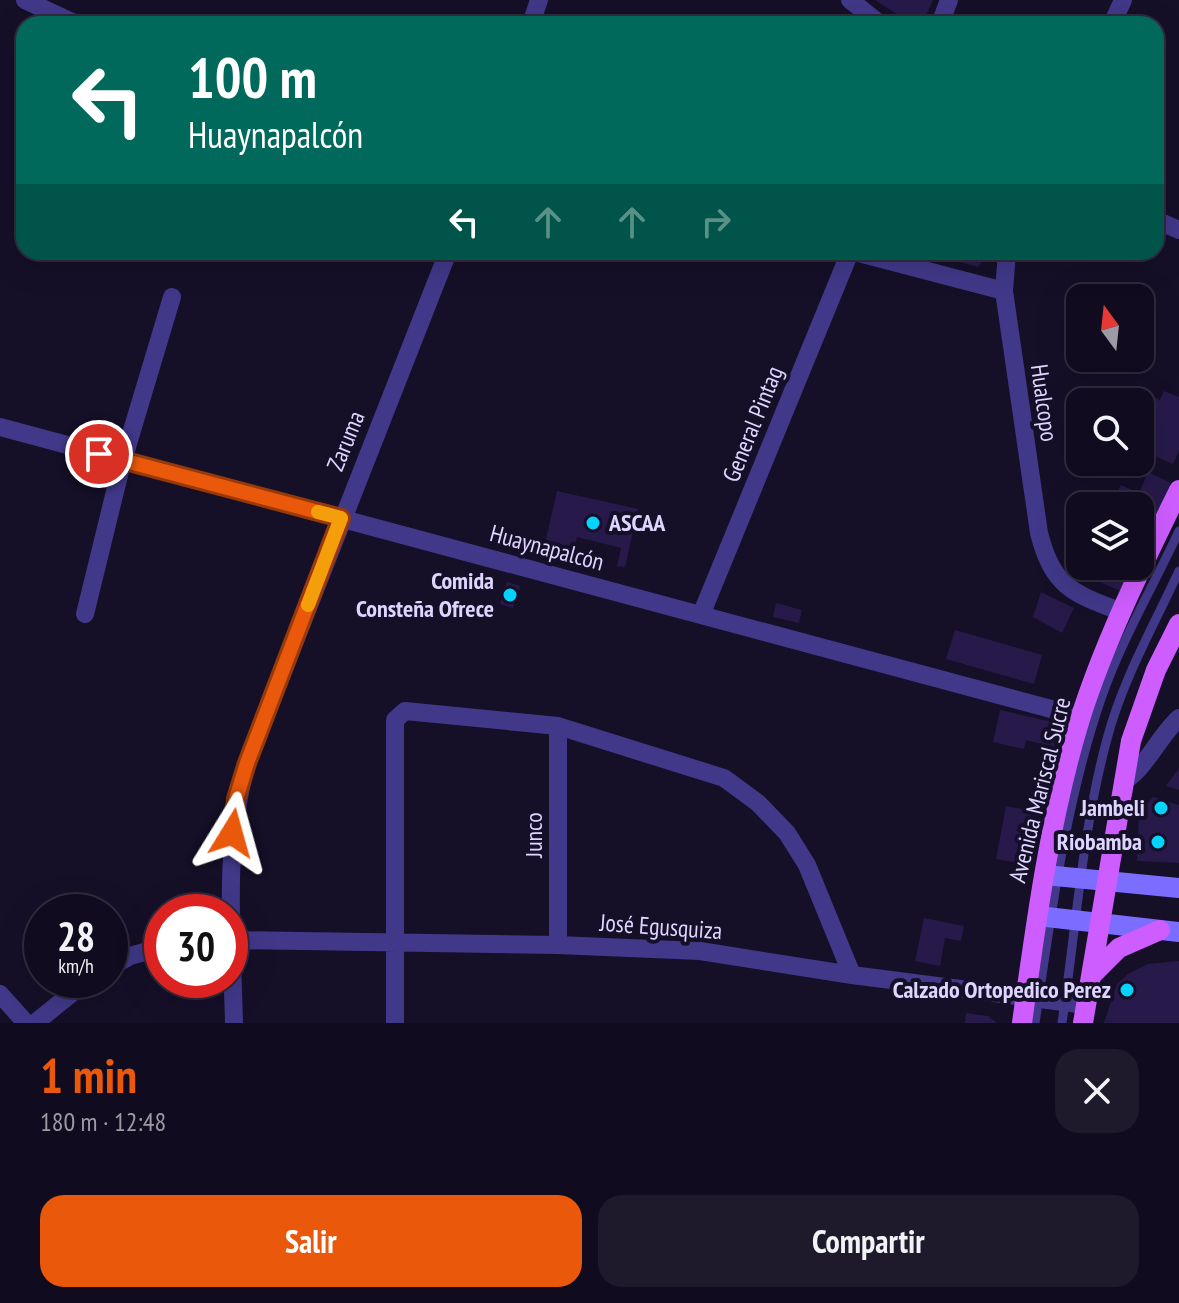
<!DOCTYPE html>
<html lang="es">
<meta charset="utf-8">
<style>
:root{--surface:#100b1e;--page:#1e192b;--text:#f1f3f6;--muted:#9c9ba4;--line:#302b3c;--accent:#ea580c}
body{margin:0;font-family:"PT Sans Narrow",sans-serif;background:var(--page);color:var(--text);height:100vh;display:flex;flex-direction:column;font-size:30px;white-space:nowrap}
*{box-sizing:border-box;margin:0}
p{font-size:26px;color:var(--muted)}
.icon{flex:none;width:44px;height:44px;fill:none;stroke:currentColor;stroke-width:2;stroke-linecap:round;stroke-linejoin:round}
.map{position:relative;height:1023px;overflow:hidden}
.side{display:flex;flex-direction:column;background:var(--surface);flex:1}
.side>*{flex:none}
.top-card{position:absolute;left:16px;top:16px;width:1148px;height:244px;border-radius:24px;box-shadow:0 8px 32px #0002,0 0 0 2px var(--line);background:#00695c;color:#fff;overflow:hidden}
.needle{width:52px;rotate:345deg}
.fabs{position:absolute;left:1066px;top:284px;display:grid;gap:16px}
.fabs a{display:grid;place-items:center;width:88px;height:88px;border-radius:16px;background:var(--surface);box-shadow:0 8px 32px #0002,0 0 0 2px var(--line);font-size:40px}
.speed{position:absolute;left:24px;top:894px;display:flex;gap:16px;font-size:40px;font-weight:700;text-align:center}
.speed>*{display:grid;place-content:center;width:104px;height:104px;border-radius:50%;background:var(--surface);box-shadow:0 8px 32px #0002,0 0 0 2px var(--line);line-height:1}
.speed small{font-size:20px;font-weight:400}
.speed .limit{border:12px solid #d22;background:#fff;color:#111}
.pin{position:absolute;display:grid;place-items:center;width:68px;height:68px;color:#fff;margin:-34px;border:4px solid #fff;border-radius:50%;box-shadow:0 2px 8px #0007}
.me{position:absolute;width:88px;margin:-44px;rotate:8deg;stroke-linejoin:round;filter:drop-shadow(0 0 6px #0008)}
.turn{display:flex;align-items:center;gap:28px;height:168px;padding:0 40px;font-size:36px}
.turn .icon{width:104px;height:104px;stroke-width:2.5}
.turn b{display:block;font-size:56px;line-height:68px}
.lanes{display:flex;align-items:center;height:76px;padding:0 40px;background:#0003;justify-content:center;gap:40px;direction:ltr}
.lanes .off{opacity:.35}
.round{display:grid;place-items:center;flex:none;width:84px;height:84px;border-radius:24px;background:var(--page)}
.overview{display:flex;align-items:center;justify-content:space-between;height:136px;padding:0 40px}
h1{font-size:48px;font-weight:800;line-height:60px;color:var(--accent)}
.action{display:flex;gap:16px;margin-top:auto;padding:16px 40px}
.action a{flex:1;height:92px;border-radius:24px;background:var(--accent);color:#fff;font-size:32px;font-weight:800;line-height:92px;text-align:center}
.action a+a{background:var(--page);color:var(--text)}
.map>svg:first-child{display:block}
</style>
<div class="map">
<svg width="1179" height="1023" viewBox="0 0 1179 1023">
<rect width="100%" height="100%" fill="#150f28"/>
<path fill="#271a4a" d="M875 0H933L922 24H912Z
M957 252H988L978 267 953 260Z
M1164 391 1179 397V451L1173 464 1140 450V413L1148 394 1160 400Z
M1148 472 1171 483 1140 553V506H1110L1121 485 1139 493Z
M557 491 638 509 625 567 617 566 621 548 577 537 572 558 543 552Z
M1082 566H1134L1122 592 1079 572Z
M507 582 520 586 513 608 500 604Z
M1041 592 1074 608 1062 633 1033 617Z
M776 603 802 610 799 623 773 617Z
M955 630 1042 655 1034 684 946 659Z
M1000 710 1057 723 1059 737 1056 748 1026 740 1024 749 993 742Z
M1179 768V790L1166 786Z
M1153 797 1179 805V863L1137 861 1139 812Z
M1006 806 1039 812 1029 865 996 859Z
M924 918 964 926 961 941 945 938 940 966 915 961Z
M1179 961V1023H1104L1117 984 1128 974 1148 964Z
M966 1013 988 1016 997 1023H965Z"/>
<g fill="none" stroke-linecap="round" stroke-linejoin="round">
<path stroke="#413889" stroke-width="9" d="M1035 1023C1051 915 1066 799 1102 696 1122 639 1154 585 1179 531
M1062 1023C1076 929 1082 831 1107 739 1122 681 1154 625 1179 571"/>
<path stroke="#413889" stroke-width="18" d="M25 0 76 24
M850 0 880 24
M531 24 539 0
M940 24 949 0
M1112 24 1123 0
M1156 220 1179 230
M855 252 1004 291
M1007 252 1004 291 1039 533C1053 587 1072 593 1122 612
M0 427 1081 717
M85 614 121 467 172 297
M701 615 850 252
M1123 782C1146 768 1159 736 1179 718
M230 940 558 945 700 951 852 975 1086 1005
M558 945V726
M110 967 130 956 162 947
M0 994 26 1023
M35 1023 88 980
M234 1023C232 937 223 847 247 763L448 252
M395 1023V720L405 711 558 726 724 778 758 803 787 833 807 865 852 975"/>
<path stroke="#7b6dff" stroke-width="20" d="M1045 875 1179 888
M1038 916 1179 932"/>
<path stroke="#ce5dff" stroke-width="20" d="M1092 975 1119 948 1160 930
M1022 1023C1036 922 1050 817 1080 719 1105 640 1143 564 1179 490
M1083 1023 1131 741 1156 670 1179 624"/>
</g>
<g fill="none" stroke-linecap="round" stroke-linejoin="round">
<g stroke="#983908" stroke-width="20">
<path id="route" d="M99 454 341 518 247 763 236 799 232 833"/>
</g>
<use href="#route" stroke="#ea580c" stroke-width="14"/>
<path stroke="#f59e0b" stroke-width="14" d="M308 605 341 518 318 512"/>
</g>
<g fill="#02d4ff" stroke="#150f28" stroke-width="3">
<circle cx="593" cy="523" r="8"/>
<circle cx="510" cy="595" r="8"/>
<circle cx="1161" cy="808" r="8"/>
<circle cx="1158" cy="842" r="8"/>
<circle cx="1127" cy="990" r="8"/>
</g>
<g text-anchor="middle" stroke-width="8" stroke-linejoin="round" paint-order="stroke">
<g font-size="24" fill="#ded6ff" stroke="#150f28">
<text transform="translate(1044 403) rotate(82)" y="8">Hualcopo</text>
<text transform="translate(753 424) rotate(-68)" y="8">General Pintag</text>
<text transform="translate(346 441) rotate(-68)" y="8">Zaruma</text>
<text transform="translate(547 548) rotate(15)" y="8">Huaynapalcón</text>
<text transform="translate(1040 790) rotate(-76)" y="8">Avenida Mariscal Sucre</text>
<text transform="translate(534 835) rotate(-90)" y="8">Junco</text>
<text transform="translate(661 927) rotate(4)" y="8">José Egusquiza</text>
</g>
<g font-size="24" font-weight="bold" fill="#ded6ff" stroke="#150f28" text-anchor="end">
<text x="609" y="531" text-anchor="start">ASCAA</text>
<text x="494" y="589">Comida<tspan x="494" dy="28">Consteña Ofrece</tspan></text>
<text x="1145" y="816">Jambeli</text>
<text x="1142" y="850">Riobamba</text>
<text x="1111" y="998">Calzado Ortopedico Perez</text>
</g>
</g>
</svg>
<div class="fabs">
<a><svg class="needle" viewBox="-14 -14 28 28"><path d="M0-13l5 13h-10z" fill="#e53935"/><path d="M0 13l5-13h-10z" fill="#9c9ba4"/></svg></a>
<a><svg class="icon" aria-label="search" viewBox="0 0 24 24"><circle cx="10" cy="10" r="6"/><path d="M15 15l6 6"/></svg></a>
<a><svg class="icon" aria-label="layers" viewBox="0 0 24 24"><path d="M12 4l9 5-9 5-9-5zM3 14l9 5 9-5"/></svg></a>
</div>
<div class="speed"><div>28<small>km/h</small></div><div class="limit">30</div></div>
<div class="pin" style="left:99px;top:454px;background:#d93025"><svg class="icon" aria-label="arrive" viewBox="0 0 24 24"><path d="M6 21V4h12l-3 4 3 4H6"/></svg></div>
<svg class="me" style="left:232px;top:833px" viewBox="-20 -20 40 40"><path d="M0-17L14 15 0 8-14 15z" fill="#ea580c" stroke="#fff" stroke-width="4"/></svg>
<div class="top-card">
<div class="turn"><svg class="icon" aria-label="left" viewBox="0 0 24 24"><path d="M17 20v-9H6M10 6l-5 5 5 5"/></svg><div><b>100 m</b>Huaynapalcón</div></div>
<div class="lanes"><svg class="icon" aria-label="left" viewBox="0 0 24 24"><path d="M17 20v-9H6M10 6l-5 5 5 5"/></svg><svg class="icon off" aria-label="ahead" viewBox="0 0 24 24"><path d="M12 20V5M6 11l6-6 6 6"/></svg><svg class="icon off" aria-label="ahead" viewBox="0 0 24 24"><path d="M12 20V5M6 11l6-6 6 6"/></svg><svg class="icon off" aria-label="right" viewBox="0 0 24 24"><path d="M7 20v-9h11M14 6l5 5-5 5"/></svg></div>
</div>
</div>
<section class="side">
<div class="overview"><div><h1>1 min</h1><p>180 m · 12:48</p></div><a class="round"><svg class="icon" aria-label="close" viewBox="0 0 24 24"><path d="M6 6l12 12M18 6L6 18"/></svg></a></div>
<div class="action"><a>Salir</a><a>Compartir</a></div>
</section>
